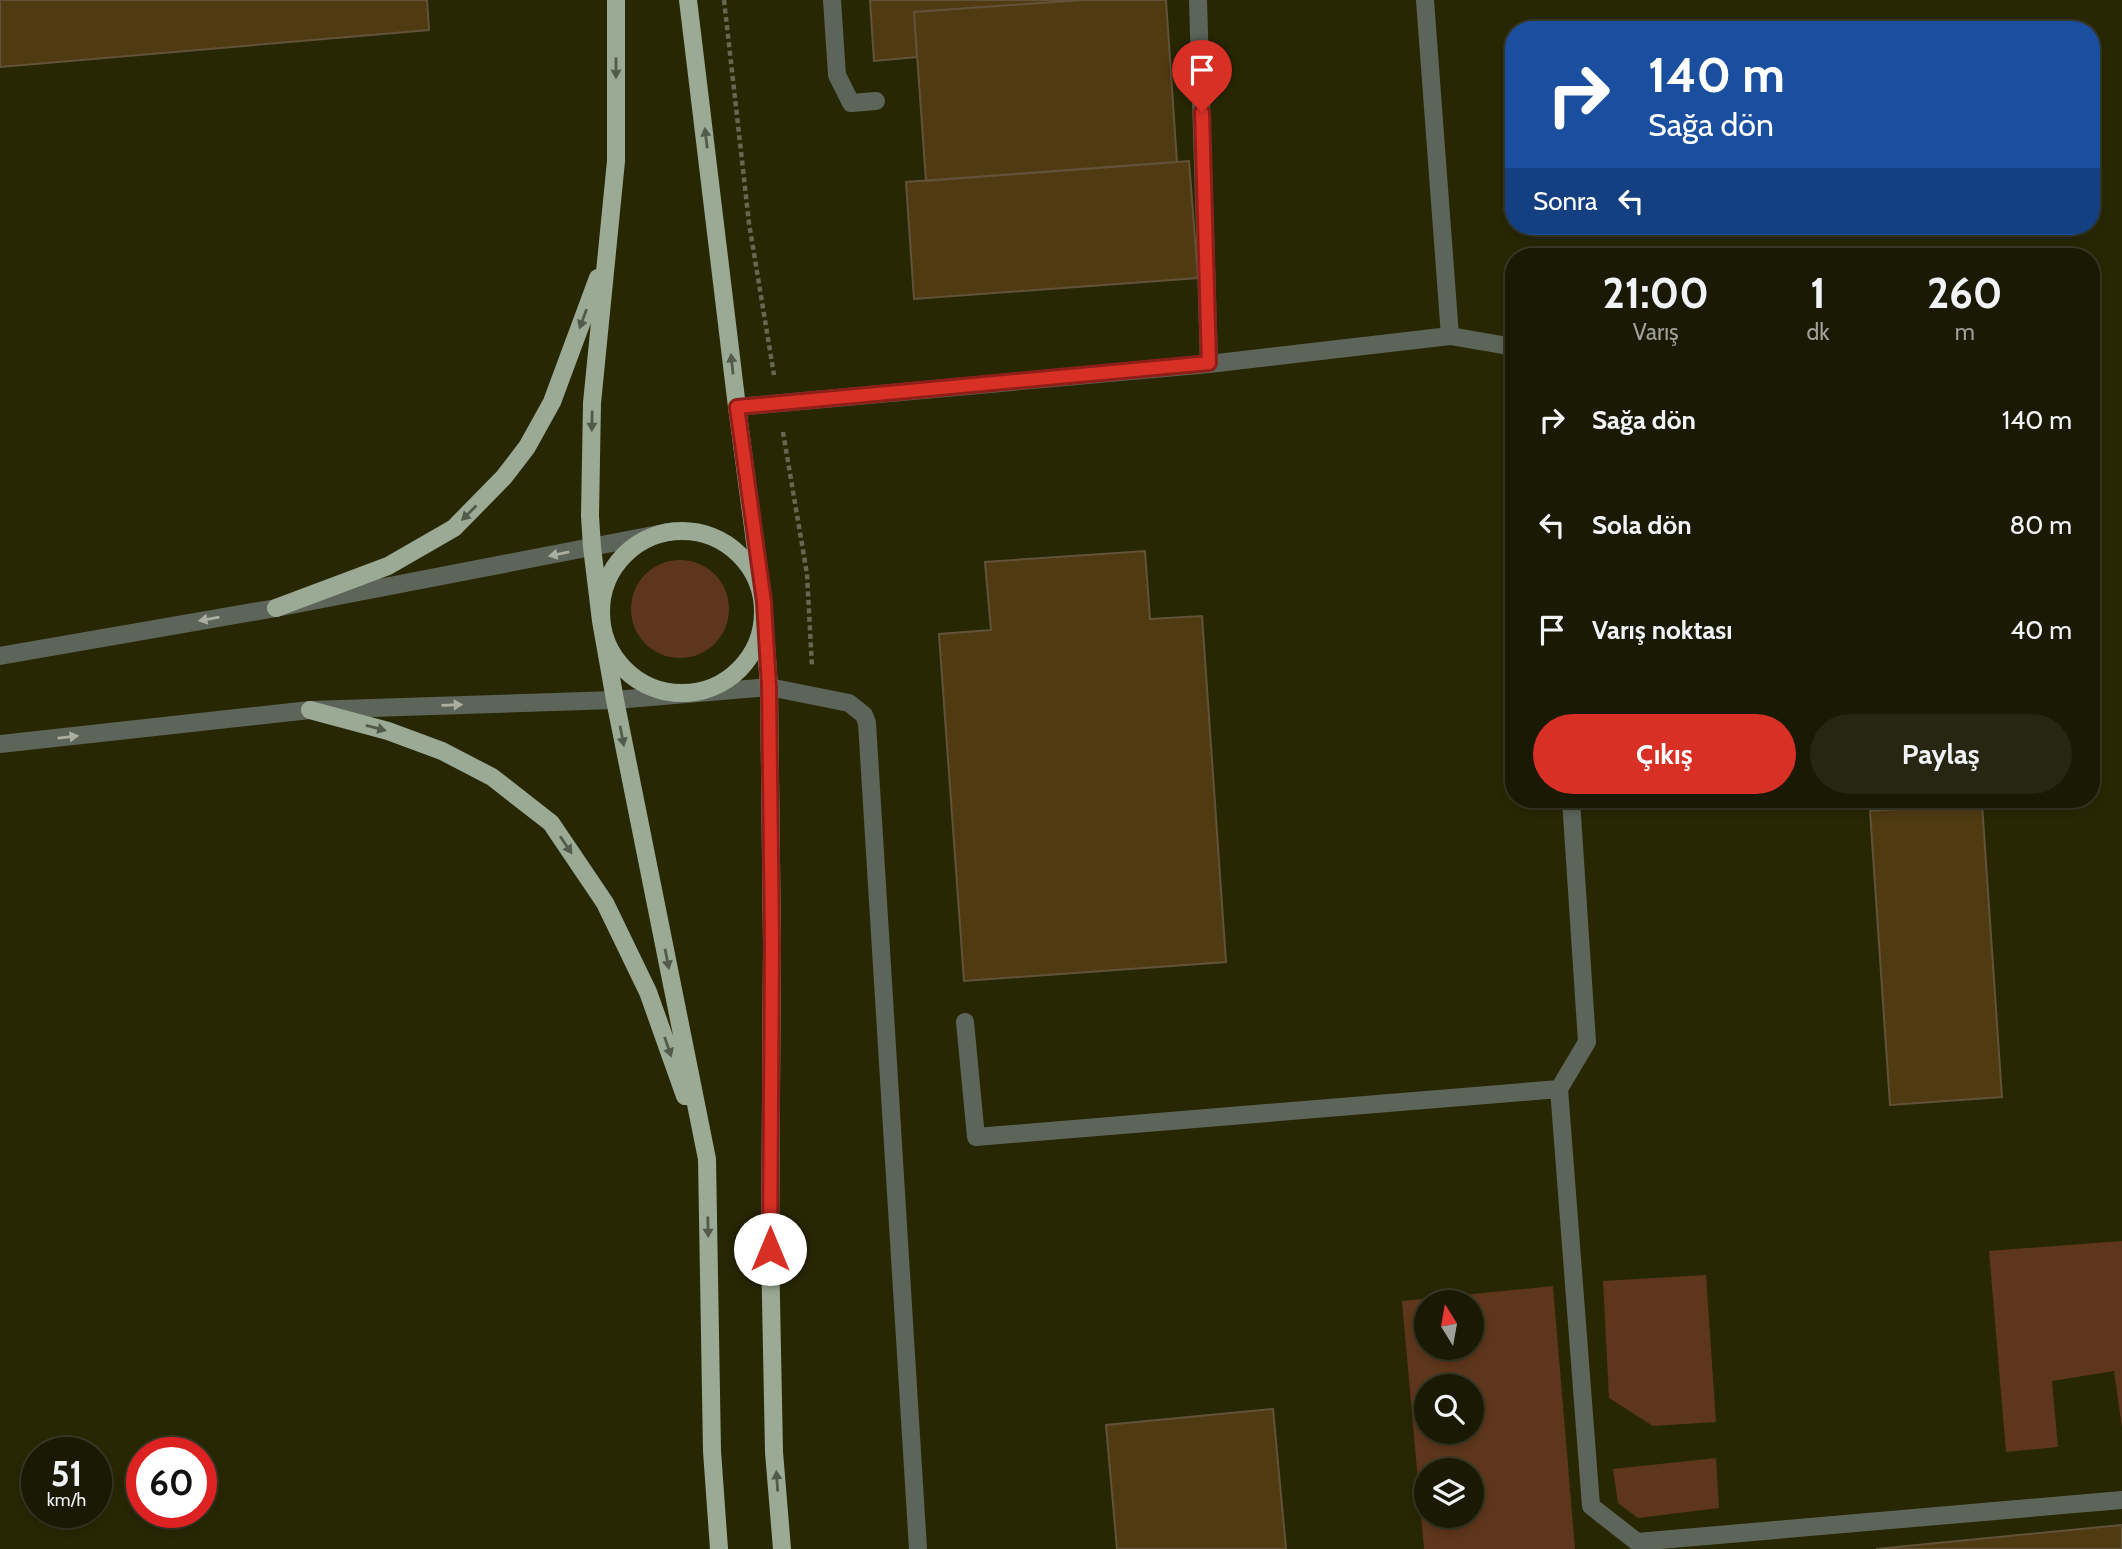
<!DOCTYPE html>
<html lang="tr">
<meta charset="utf-8">
<style>
:root{--surface:#191904;--page:#262613;--text:#f1f3f6;--muted:#9fa09a;--line:#373826;--accent:#d93025}
body{margin:0;font-family:Cabin,sans-serif;background:var(--page);color:var(--text);height:100vh;display:flex;flex-direction:column;font-size:26px;white-space:nowrap}
*{box-sizing:border-box;margin:0}
p{font-size:23px;color:var(--muted)}
.icon{flex:none;width:38px;height:38px;fill:none;stroke:currentColor;stroke-width:2;stroke-linecap:round;stroke-linejoin:round}
.map{position:relative;flex:1;overflow:hidden}
.side{position:absolute;left:1505px;top:248px;width:595px;height:560px;display:flex;flex-direction:column;background:var(--surface);border-radius:28px;box-shadow:0 4px 10px #0003,0 0 0 2px var(--line)}
.side>*{flex:none}
.hud{position:absolute;left:1505px;top:21px;width:595px;height:214px;border-radius:28px;box-shadow:0 4px 10px #0003,0 0 0 2px var(--line);background:#1a4fa0;color:#fff;overflow:hidden}
.needle{width:46px;rotate:349deg}
.buttons{position:absolute;left:1414px;top:1290px;display:grid;gap:14px}
.buttons a{display:grid;place-items:center;width:70px;height:70px;border-radius:50%;background:var(--surface);box-shadow:0 4px 10px #0003,0 0 0 2px var(--line);font-size:35px}
.speed{position:absolute;left:21px;top:1437px;display:flex;gap:14px;font-size:35px;font-weight:700;text-align:center}
.speed>*{display:grid;place-content:center;width:91px;height:91px;border-radius:50%;background:var(--surface);box-shadow:0 4px 10px #0003,0 0 0 2px var(--line);line-height:1}
.speed small{font-size:18px;font-weight:400}
.speed .limit{border:10px solid #d22;background:#fff;color:#111}
.pin{position:absolute;display:grid;place-items:center;width:60px;height:60px;color:#fff;margin:-72px -30px;border-radius:50% 50% 50% 0;rotate:-45deg;box-shadow:0 0 7px #0007}
.pin .icon{rotate:45deg}
.me{position:absolute;width:77px;margin:-38px;rotate:0deg;stroke-linejoin:round;filter:drop-shadow(0 0 5px #0008)}
.turn{display:flex;align-items:center;gap:24px;height:147px;padding:0 28px;font-size:32px}
.turn .icon{width:91px;height:91px;stroke-width:2.5}
.turn b{display:block;font-size:49px;line-height:60px}
.then{display:flex;align-items:center;height:66px;padding:0 28px;background:#0003;gap:14px;font-size:26px}
.eta{display:flex;justify-content:space-evenly;align-items:center;height:119px;text-align:center}
.eta b{font-size:42px;font-weight:700;line-height:49px}
.action{display:flex;gap:14px;margin-top:auto;padding:14px 28px}
.action a{flex:1;height:80px;border-radius:42px;background:var(--accent);color:#fff;font-size:28px;font-weight:700;line-height:80px;text-align:center}
.action a+a{background:var(--page);color:var(--text)}
ul{padding:0;list-style:none}
li{display:flex;align-items:center;gap:21px;height:105px;padding:0 28px}
li div{flex:1}
li b{display:block;font-size:26px}
li em{font-style:normal}
.map>svg:first-child{display:block}
</style>
<div class="map">
<svg width="2122" height="1549" viewBox="0 0 2122 1549">
<rect width="100%" height="100%" fill="#212106"/>
<path fill="#282704" fill-rule="evenodd" d="M0 0H2122V1549H0ZM1514 30H2091V226H1514ZM1514 257H2091V800H1514ZM1426 1302H1472V1348H1426ZM1426 1386H1472V1432H1426ZM37 1452H96V1512H37ZM142 1452H201V1512H142ZM1426 1470H1472V1516H1426Z"/>
<path fill="#5e361b" fill-rule="evenodd" d="M631 609a49 49 0 1 1 98 0a49 49 0 1 1-98 0Z
M2122 1241V1428L2114 1371 2052 1381 2058 1447 2006 1452 1989 1251Z
M1706 1275 1716 1422 1653 1426 1609 1398 1603 1281Z
M1553 1286 1575 1549H1424L1402 1301ZM1472 1302V1348H1426V1302ZM1472 1386V1432H1426V1386ZM1472 1470V1516H1426V1470Z
M1716 1458 1719 1508 1638 1518 1618 1503 1613 1469Z"/>
<path fill="#4f3a12" stroke="#615239" stroke-width="2" d="M0 0H427L429 30 0 67Z
M870 0H1083L914 12 917 57 874 61Z
M1083 0H1166L1177 162 926 181 914 12Z
M1189 161 1198 278 914 299 906 182Z
M1145 551 1150 619 1202 616 1226 962 964 981 939 634 991 630 985 562Z
M1982 804 2002 1097 1890 1105 1870 811Z
M1273 1409 1286 1549H1117L1106 1425Z
M2122 1525V1549H1876Z"/>
<g fill="none" stroke-linecap="round" stroke-linejoin="round">
<path stroke="#666750" stroke-width="4.5" stroke-dasharray="5 3.5" stroke-linecap="butt" d="M724 0 749 223 774 375
M783 432 807 574 812 667"/>
<path stroke="#5d6459" stroke-width="18" d="M832 0 837 75 851 103 876 101
M1198 0 1209 364
M1425 0 1450 336
M737 407 1209 364 1450 336 1514 347
M0 656 276 608 674 531
M0 744 310 710 615 700 769 687 849 703 864 715 867 723 918 1549
M1571 800 1587 1042 1559 1089 1591 1506 1637 1542 2122 1500
M965 1022 976 1137 1559 1089"/>
<path stroke="#9aaa94" stroke-width="18" d="M616 0V161L592 403 590 516 592 547 601 621 615 700 707 1159 712 1451 719 1549
M688 0 737 407 763 602 769 687 772 944 770 1249 774 1452 782 1549
M601 612a81 81 0 1 1 162 0a81 81 0 1 1-162 0Z
M276 608 388 566 454 528 504 477 527 447 552 402 598 278
M310 710 388 731 442 751 492 777 551 823 605 903 648 992 685 1096"/>
</g>
<defs><path id="oneway-solid" d="M-6-.8H1V-3.2L6.5 0L1 3.2V.8H-6Z" transform="scale(1.75)"/></defs>
<g fill="#525a4b">
<use href="#oneway-solid" transform="translate(616 68) rotate(90)"/>
<use href="#oneway-solid" transform="translate(706 138) rotate(-97)"/>
<use href="#oneway-solid" transform="translate(583 319) rotate(110)"/>
<use href="#oneway-solid" transform="translate(732 364) rotate(-96)"/>
<use href="#oneway-solid" transform="translate(592 421) rotate(91)"/>
<use href="#oneway-solid" transform="translate(469 513) rotate(135)"/>
<use href="#oneway-solid" transform="translate(376 728) rotate(15)"/>
<use href="#oneway-solid" transform="translate(622 736) rotate(79)"/>
<use href="#oneway-solid" transform="translate(566 845) rotate(56)"/>
<use href="#oneway-solid" transform="translate(667 959) rotate(79)"/>
<use href="#oneway-solid" transform="translate(668 1047) rotate(71)"/>
<use href="#oneway-solid" transform="translate(708 1227) rotate(89)"/>
<use href="#oneway-solid" transform="translate(777 1481) rotate(-94)"/>
</g>
<g fill="#acafa0">
<use href="#oneway-solid" transform="translate(559 554) rotate(169)"/>
<use href="#oneway-solid" transform="translate(209 619) rotate(170)"/>
<use href="#oneway-solid" transform="translate(452 705) rotate(-2)"/>
<use href="#oneway-solid" transform="translate(68 737) rotate(-6)"/>
</g>
<g fill="none" stroke-linecap="round" stroke-linejoin="round">
<g stroke="#8d1f18" stroke-width="18">
<path id="route" d="M770 1249 772 944 769 687 764 602 737 407 1209 363 1202 112"/>
</g>
<use href="#route" stroke="#d93025" stroke-width="12"/>
</g>
</svg>
<div class="buttons">
<a><svg class="needle" viewBox="-14 -14 28 28"><path d="M0-13l5 13h-10z" fill="#e53935"/><path d="M0 13l5-13h-10z" fill="#9fa09a"/></svg></a>
<a><svg class="icon" aria-label="search" viewBox="0 0 24 24"><circle cx="10" cy="10" r="6"/><path d="M15 15l6 6"/></svg></a>
<a><svg class="icon" aria-label="layers" viewBox="0 0 24 24"><path d="M12 4l9 5-9 5-9-5zM3 14l9 5 9-5"/></svg></a>
</div>
<div class="speed"><div>51<small>km/h</small></div><div class="limit">60</div></div>
<div class="pin" style="left:1202px;top:112px;background:#d93025"><svg class="icon" aria-label="arrive" viewBox="0 0 24 24"><path d="M6 21V4h12l-3 4 3 4H6"/></svg></div>
<svg class="me" style="left:770px;top:1249px" viewBox="-20 -20 40 40"><circle r="19" fill="#fff"/><path d="M0-13L10 11 0 6-10 11z" fill="#d93025"/></svg>
<div class="hud">
<div class="turn"><svg class="icon" aria-label="right" viewBox="0 0 24 24"><path d="M7 20v-9h11M14 6l5 5-5 5"/></svg><div><b>140 m</b>Sağa dön</div></div>
<div class="then">Sonra<svg class="icon" aria-label="left" viewBox="0 0 24 24"><path d="M17 20v-9H6M10 6l-5 5 5 5"/></svg></div>
</div>
<section class="side">
<div class="eta">
<div><b>21:00</b><p>Varış</p></div>
<div><b>1</b><p>dk</p></div>
<div><b>260</b><p>m</p></div>
</div>
<ul>
<li><svg class="icon" aria-label="right" viewBox="0 0 24 24"><path d="M7 20v-9h11M14 6l5 5-5 5"/></svg><div><b>Sağa dön</b></div><em>140 m</em></li>
<li><svg class="icon" aria-label="left" viewBox="0 0 24 24"><path d="M17 20v-9H6M10 6l-5 5 5 5"/></svg><div><b>Sola dön</b></div><em>80 m</em></li>
<li><svg class="icon" aria-label="arrive" viewBox="0 0 24 24"><path d="M6 21V4h12l-3 4 3 4H6"/></svg><div><b>Varış noktası</b></div><em>40 m</em></li>
</ul>
<div class="action"><a>Çıkış</a><a>Paylaş</a></div>
</section>
</div>
